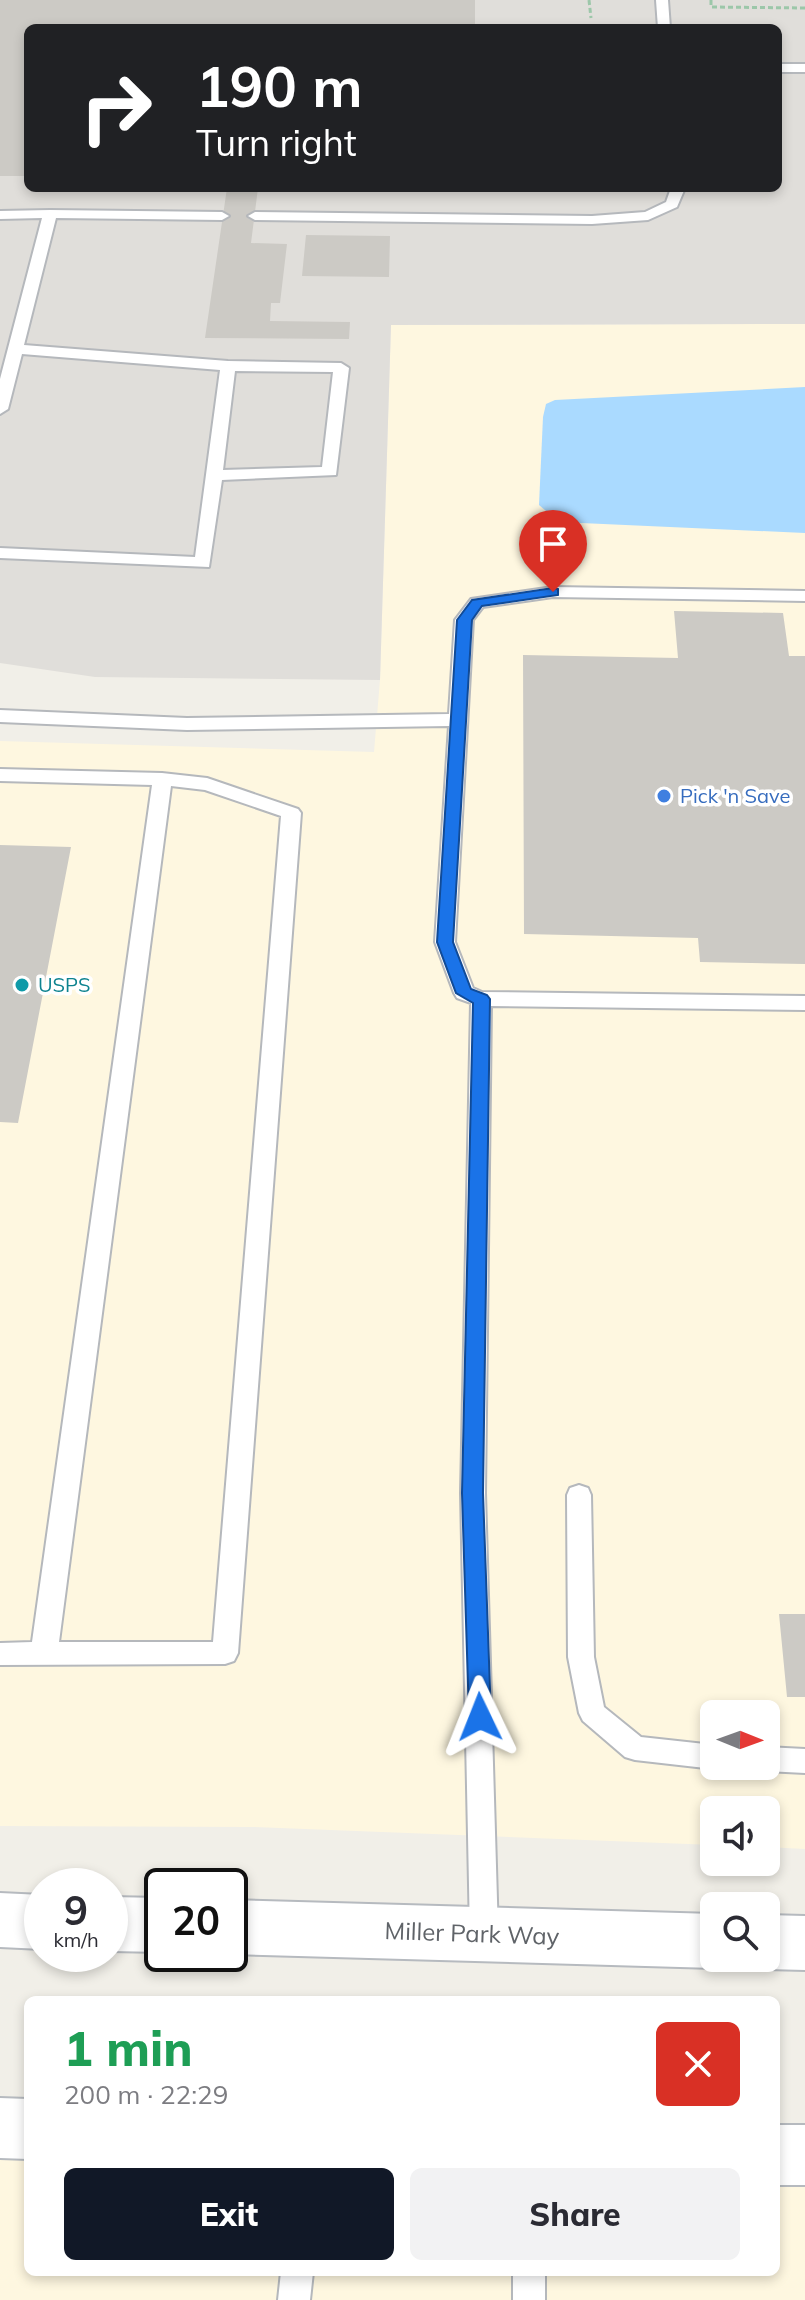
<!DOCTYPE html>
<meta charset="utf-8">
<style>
:root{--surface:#fff;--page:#f2f2f3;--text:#2b2b33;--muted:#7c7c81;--accent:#111827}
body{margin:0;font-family:Mulish,sans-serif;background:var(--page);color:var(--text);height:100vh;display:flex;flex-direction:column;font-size:30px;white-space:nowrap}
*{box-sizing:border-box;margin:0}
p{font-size:26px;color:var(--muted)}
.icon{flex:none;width:44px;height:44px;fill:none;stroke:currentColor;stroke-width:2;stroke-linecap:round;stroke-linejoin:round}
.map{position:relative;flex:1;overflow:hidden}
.sheet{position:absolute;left:24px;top:1996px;width:756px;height:280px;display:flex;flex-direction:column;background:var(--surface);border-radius:12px;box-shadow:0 4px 12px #0003}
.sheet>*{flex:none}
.top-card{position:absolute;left:24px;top:24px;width:758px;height:168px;border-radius:12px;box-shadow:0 4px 12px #0003;background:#202124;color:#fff;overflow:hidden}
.needle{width:52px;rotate:91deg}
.tools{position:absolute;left:700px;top:1700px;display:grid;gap:16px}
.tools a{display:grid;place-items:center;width:80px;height:80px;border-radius:12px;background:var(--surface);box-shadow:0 4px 12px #0003;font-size:40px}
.speed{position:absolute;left:24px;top:1868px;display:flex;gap:16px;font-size:40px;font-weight:700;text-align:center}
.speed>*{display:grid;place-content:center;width:104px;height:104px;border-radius:50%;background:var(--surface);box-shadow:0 4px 12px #0003;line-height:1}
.speed small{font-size:20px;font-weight:400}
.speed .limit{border:4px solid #111;border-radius:12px;background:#fff;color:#111}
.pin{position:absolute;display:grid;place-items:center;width:68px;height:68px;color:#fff;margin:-82px -34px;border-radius:50% 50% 50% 0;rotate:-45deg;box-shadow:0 0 8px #0007}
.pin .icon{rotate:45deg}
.me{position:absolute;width:88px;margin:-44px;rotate:358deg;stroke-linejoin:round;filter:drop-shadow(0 0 6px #0008)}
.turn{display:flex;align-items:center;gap:28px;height:168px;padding:0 40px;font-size:36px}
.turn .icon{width:104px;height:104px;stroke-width:2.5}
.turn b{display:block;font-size:56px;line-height:68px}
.round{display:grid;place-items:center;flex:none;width:84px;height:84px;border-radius:12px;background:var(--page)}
.overview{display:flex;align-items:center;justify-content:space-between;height:136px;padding:0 40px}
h1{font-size:48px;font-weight:800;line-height:60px;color:#1e9e55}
.cta{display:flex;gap:16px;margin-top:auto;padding:16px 40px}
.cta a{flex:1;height:92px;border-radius:12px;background:var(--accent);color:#fff;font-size:32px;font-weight:800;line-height:92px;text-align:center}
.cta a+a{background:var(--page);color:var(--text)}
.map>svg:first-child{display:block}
</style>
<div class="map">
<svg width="805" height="2300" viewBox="0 0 805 2300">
<rect width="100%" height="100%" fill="#f1efe8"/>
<path fill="#fef7e0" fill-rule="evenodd" d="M805 324V1849L766 1847V1810H714V1845L254 1827 0 1826V741L374 752 380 680 391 325ZM714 1714H766V1766H714Z
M0 2126 28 2127V2272H776V2155H805V2300H0Z"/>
<path fill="#e0deda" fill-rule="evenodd" d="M0 0H805V324L391 325 380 680 95 677 0 663ZM28 28H778V188H28Z"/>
<path fill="#aadaff" d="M805 387V533L559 522 539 505 543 417 546 404 555 400Z"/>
<path fill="#cccac5" d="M0 0H475V28H28V165L25 176H0Z
M227 188H258L251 243 287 244 280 303H271L270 321 350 322 349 339 205 338Z
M306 235 390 236 389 277 302 276Z
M674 611 783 613 789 656H805V964L700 962 698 938 524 934 523 655 678 658Z
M0 845 71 847 18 1123 0 1122Z
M779 1614H805V1697H787Z"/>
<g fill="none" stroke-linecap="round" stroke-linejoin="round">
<g stroke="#b5b8bc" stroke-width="4">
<path id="service" d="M656 0H668L670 28H658Z
M778 64H805V72H778Z
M671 188H685L677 207 648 220 592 224 255 220 248 216 255 212 592 216 645 212 666 202Z
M50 210 222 212 229 216 222 220 56 218 24 345 228 361 341 363 349 368 336 475 222 480 209 567 0 558V548L195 557 220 370 22 354 8 409 0 414V379L42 218 0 219V211ZM235 371 333 372 322 467 223 470Z
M553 587 805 591V601L553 597 483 607 473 620 455 942 473 988 482 992 805 996V1010L491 1006 485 1493 498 1934 494 1944 484 1948 474 1944 470 1934 461 1493 471 1003 457 998 454 993 435 942 449 726 187 730 0 722V710L187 718 449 714 455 620 471 599Z
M0 769 162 773 207 778 298 809 301 813 238 1653 234 1661 225 1664 0 1665V1643L32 1642 152 785 0 781ZM171 786 205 790 281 816 213 1642H59Z
M579 1485 588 1488 591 1495 594 1657 604 1707 641 1737 714 1745V1766H723L714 1769 635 1760 625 1757 583 1721 579 1713 568 1657 567 1495 570 1488Z
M766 1747 805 1749V1773L766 1771 756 1768 766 1766Z
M281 2272H313L310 2300H278Z
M513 2272H545V2300H513Z"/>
</g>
<g stroke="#b6babf" stroke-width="4">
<path id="secondary" d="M0 1893 42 1895V1949L0 1947Z
M110 1897 162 1898V1952L110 1951Z
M230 1900 714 1914V1958H735L714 1968 230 1954Z
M766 1915 805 1916V1970L766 1969 746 1961 744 1958H766Z
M0 2098 28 2099V2159L0 2158Z
M776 2125H805V2185H776Z"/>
</g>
<path stroke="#9cc7a9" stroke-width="3" stroke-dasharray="5 3" stroke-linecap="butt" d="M589 0 591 18
M711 0V7L805 8"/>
<use href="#service" fill="#fff" fill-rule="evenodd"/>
<use href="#secondary" fill="#fff" fill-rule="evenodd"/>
</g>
<path fill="#1a73e8" stroke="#114b97" stroke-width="2" d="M553 588 558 589V595L482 606 472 620 453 942 471 989 487 995 490 999 483 1493 491 1717 488 1724 480 1727 472 1724 469 1717 462 1493 473 1003 456 993 437 942 457 620 472 600Z"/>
<circle fill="#3f7fe0" stroke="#fff" stroke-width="3" cx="664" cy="796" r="8"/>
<circle fill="#0f9aa8" stroke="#fff" stroke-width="3" cx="22" cy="985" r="8"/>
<g text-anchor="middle" stroke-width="7" stroke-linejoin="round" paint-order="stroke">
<g font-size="20" fill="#366cbe" stroke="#fff" text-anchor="start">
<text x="680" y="803">Pick 'n Save</text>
</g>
<g font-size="20" fill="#0d838f" stroke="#fff" text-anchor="start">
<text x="38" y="992">USPS</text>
</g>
<g font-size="24" fill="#5f6368" stroke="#fff">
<text transform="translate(472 1934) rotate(2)" y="8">Miller Park Way</text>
</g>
</g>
</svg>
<div class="tools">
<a><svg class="needle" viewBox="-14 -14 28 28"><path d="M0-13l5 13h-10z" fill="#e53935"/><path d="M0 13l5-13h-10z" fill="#7c7c81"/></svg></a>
<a><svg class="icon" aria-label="sound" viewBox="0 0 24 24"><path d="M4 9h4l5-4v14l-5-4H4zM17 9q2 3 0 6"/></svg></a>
<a><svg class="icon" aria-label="search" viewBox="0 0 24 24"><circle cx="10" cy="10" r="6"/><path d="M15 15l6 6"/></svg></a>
</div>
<div class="speed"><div>9<small>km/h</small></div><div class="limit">20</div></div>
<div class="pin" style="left:553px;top:592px;background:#d93025"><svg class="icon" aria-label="arrive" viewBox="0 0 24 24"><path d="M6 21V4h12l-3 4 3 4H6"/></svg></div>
<svg class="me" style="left:480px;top:1717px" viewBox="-20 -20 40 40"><path d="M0-17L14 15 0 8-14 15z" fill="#1a73e8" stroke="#fff" stroke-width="4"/></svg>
<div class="top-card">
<div class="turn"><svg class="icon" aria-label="right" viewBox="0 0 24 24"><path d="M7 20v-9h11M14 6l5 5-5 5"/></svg><div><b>190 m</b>Turn right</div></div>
</div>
<section class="sheet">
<div class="overview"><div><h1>1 min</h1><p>200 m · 22:29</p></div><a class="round" style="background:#d93025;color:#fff"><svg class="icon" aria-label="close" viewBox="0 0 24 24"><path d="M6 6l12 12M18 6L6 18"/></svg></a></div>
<div class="cta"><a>Exit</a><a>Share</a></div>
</section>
</div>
